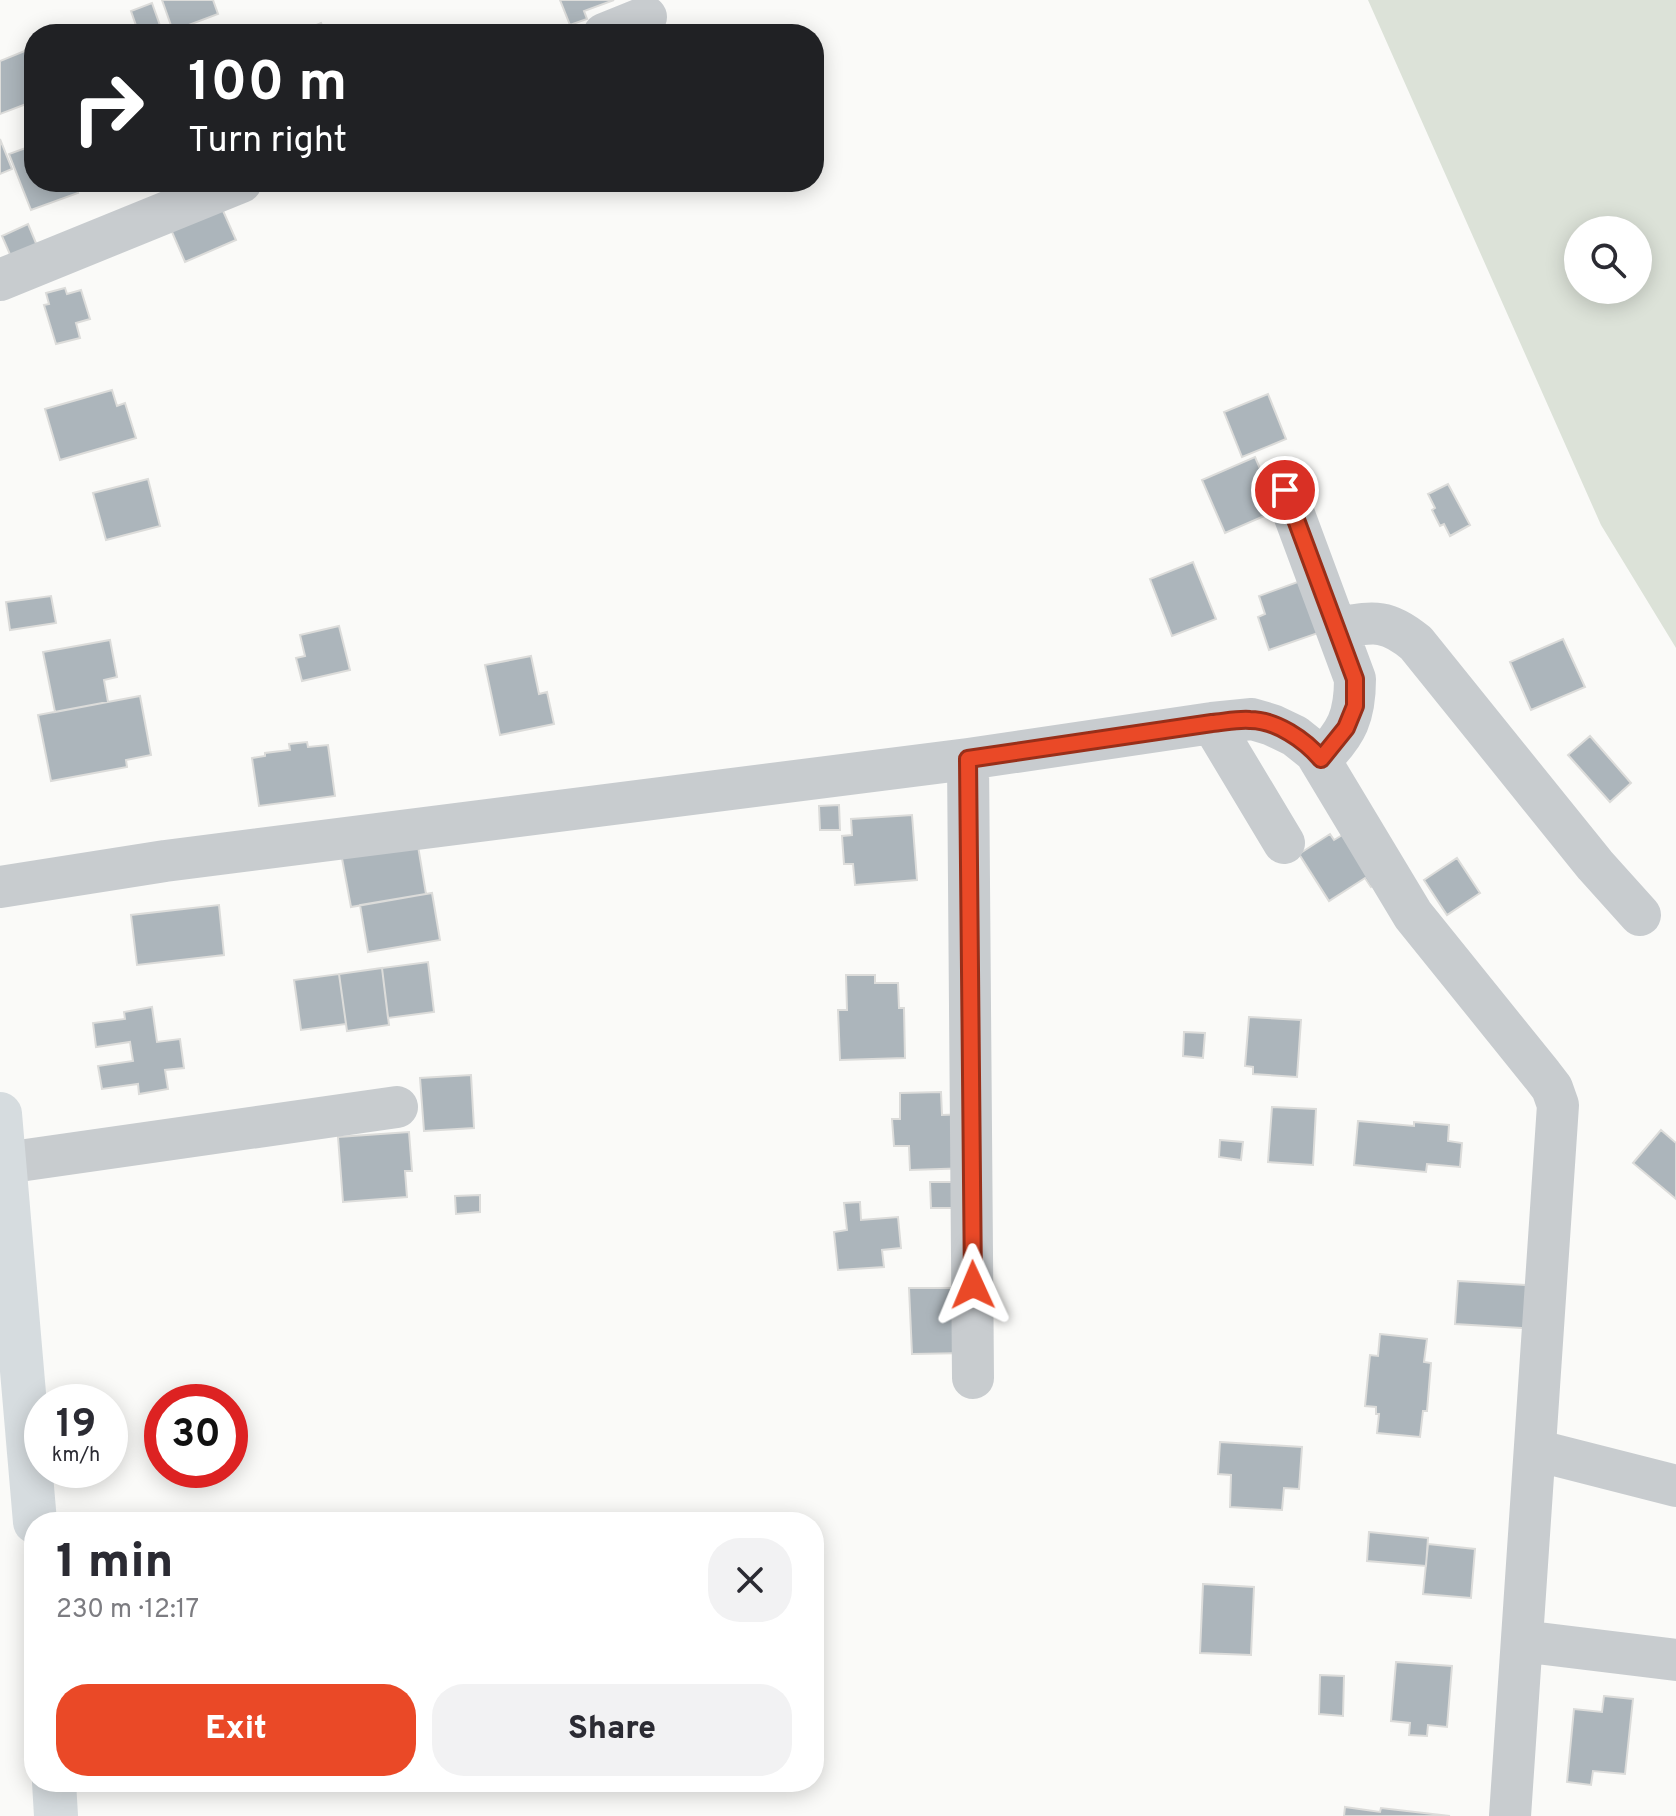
<!DOCTYPE html>
<meta charset="utf-8">
<style>
:root{--surface:#fff;--page:#f2f2f3;--text:#2b2b33;--muted:#7c7c81;--accent:#ea4927}
body{margin:0;font-family:Overpass,sans-serif;background:var(--page);color:var(--text);height:100vh;display:flex;flex-direction:column;font-size:30px;white-space:nowrap}
*{box-sizing:border-box;margin:0}
p{font-size:26px;color:var(--muted)}
.icon{flex:none;width:44px;height:44px;fill:none;stroke:currentColor;stroke-width:2;stroke-linecap:round;stroke-linejoin:round}
.map{position:relative;flex:1;overflow:hidden}
.side{position:absolute;left:24px;top:1512px;width:800px;height:280px;display:flex;flex-direction:column;background:var(--surface);border-radius:32px;box-shadow:0 4px 20px #0003}
.side>*{flex:none}
.hud{position:absolute;left:24px;top:24px;width:800px;height:168px;border-radius:32px;box-shadow:0 4px 20px #0003;background:#202124;color:#fff;overflow:hidden}
.tools{position:absolute;left:1564px;top:216px;display:grid;gap:16px}
.tools a{display:grid;place-items:center;width:88px;height:88px;border-radius:50%;background:var(--surface);box-shadow:0 4px 20px #0003;font-size:40px}
.speed{position:absolute;left:24px;top:1384px;display:flex;gap:16px;font-size:40px;font-weight:700;text-align:center}
.speed>*{display:grid;place-content:center;width:104px;height:104px;border-radius:50%;background:var(--surface);box-shadow:0 4px 20px #0003;line-height:1}
.speed small{font-size:20px;font-weight:400}
.speed .limit{border:12px solid #d22;background:#fff;color:#111}
.pin{position:absolute;display:grid;place-items:center;width:68px;height:68px;color:#fff;margin:-34px;border:4px solid #fff;border-radius:50%;box-shadow:0 2px 8px #0007}
.me{position:absolute;width:88px;margin:-44px;rotate:359deg;stroke-linejoin:round;filter:drop-shadow(0 0 6px #0008)}
.turn{display:flex;align-items:center;gap:28px;height:168px;padding:0 32px;font-size:36px}
.turn .icon{width:104px;height:104px;stroke-width:2.5}
.turn b{display:block;font-size:56px;line-height:68px}
.round{display:grid;place-items:center;flex:none;width:84px;height:84px;border-radius:32px;background:var(--page)}
.headline{display:flex;align-items:center;justify-content:space-between;height:136px;padding:0 32px}
h1{font-size:48px;font-weight:800;line-height:60px}
.action{display:flex;gap:16px;margin-top:auto;padding:16px 32px}
.action a{flex:1;height:92px;border-radius:32px;background:var(--accent);color:#fff;font-size:32px;font-weight:800;line-height:92px;text-align:center}
.action a+a{background:var(--page);color:var(--text)}
.map>svg:first-child{display:block}
</style>
<div class="map">
<svg width="1676" height="1816" viewBox="0 0 1676 1816">
<rect width="100%" height="100%" fill="#fafaf8"/>
<path fill="#dce2d8" fill-rule="evenodd" d="M1368 0H1676V648L1601 525ZM1578 230H1638V290H1578Z"/>
<path fill="#acb5bb" stroke="#dcdcda" stroke-width="2" d="M162 0H213L218 14 173 31Z
M560 0H614L584 11 587 19 570 25Z
M152 3 163 34H139L131 11Z
M321 23 326 34H295Z
M27 50 34 67V101L0 114V61Z
M0 139 12 169 0 174Z
M34 145V182H74L78 193 31 210 9 154Z
M220 204 236 240 185 262 169 225Z
M28 224 38 248 12 259 2 236Z
M65 288 67 294 81 290 90 319 76 323 80 338 56 344 44 305 49 304 46 293Z
M112 390 117 406 125 403 136 438 60 460 45 409Z
M1268 394 1286 439 1242 457 1224 412Z
M1255 457 1278 510 1225 533 1202 480Z
M148 479 160 526 106 540 93 493Z
M1448 484 1470 525 1450 536 1444 524 1440 526 1432 510 1435 508 1428 494Z
M1193 562 1216 619 1172 636 1150 579Z
M1306 579 1324 631 1269 650 1258 617 1265 614 1259 596Z
M51 596 56 623 10 630 6 602Z
M339 626 350 670 302 681 296 658 305 656 300 635Z
M1563 639 1585 687 1531 710 1510 662Z
M110 640 117 677 104 680 108 702 55 712 43 652Z
M531 656 539 694 547 692 554 724 500 735 485 665Z
M140 696 151 755 126 760 127 767 51 781 38 715Z
M1590 736 1631 783 1610 802 1568 755Z
M307 742 308 747 328 745 335 796 259 806 252 758 265 756V753L290 750 289 744Z
M839 805 840 830H820L819 806Z
M912 815 917 880 855 885 853 864H844L842 836 852 835 851 819Z
M1354 828 1385 878 1371 887 1365 878 1329 901 1299 854 1330 834 1334 840Z
M417 840 426 894 351 907 341 853Z
M1457 858 1480 893 1447 915 1424 880Z
M432 893 440 940 368 952 360 905Z
M219 905 224 955 137 965 131 915Z
M428 962 434 1012 388 1018 382 968Z
M382 968 389 1025 347 1031 339 974Z
M339 974 346 1024 301 1030 294 980Z
M846 975H875V983H898L899 1008H904L905 1058 840 1060 838 1010H847Z
M152 1007 157 1042 180 1039 184 1068 165 1070 168 1089 139 1094 138 1084 102 1089 98 1066 133 1061 130 1042 96 1047 93 1023 125 1019 124 1012Z
M1249 1017 1301 1020 1297 1077 1253 1074V1067L1245 1066Z
M1184 1032 1205 1033 1203 1058 1183 1056Z
M471 1075 474 1128 424 1131 420 1078Z
M941 1092 942 1115 969 1114 971 1168 910 1170 909 1146H894L892 1119H900V1093Z
M1272 1107 1316 1109 1313 1165 1268 1162Z
M1358 1121 1414 1126V1122L1449 1125 1448 1141 1462 1143 1460 1167 1427 1164 1426 1172 1354 1165Z
M1661 1130 1676 1143V1199L1633 1163Z
M409 1132 412 1171H405L407 1197 343 1202 338 1137Z
M1220 1140 1243 1142 1241 1160 1219 1157Z
M930 1182H971V1208H931Z
M480 1195V1212L456 1214 455 1196Z
M860 1202 861 1220 898 1217 901 1248 882 1250 884 1267 838 1270 834 1232 847 1230 844 1203Z
M1458 1281 1543 1286 1541 1329 1455 1324Z
M909 1288H966L968 1353 912 1354Z
M1380 1334 1427 1339 1424 1362 1431 1363 1427 1411H1423L1420 1437 1377 1433 1379 1414H1376V1407L1365 1406 1370 1355 1378 1356Z
M1220 1442 1302 1447 1299 1489 1284 1488 1282 1510 1230 1507 1231 1475 1218 1474Z
M1369 1532 1428 1538 1426 1566 1367 1561Z
M1428 1544 1475 1549 1471 1598 1423 1594Z
M1203 1584 1254 1587 1251 1655 1200 1653Z
M1396 1662 1452 1666 1447 1727 1428 1725 1427 1736 1409 1735 1410 1723 1391 1721Z
M1320 1675 1344 1676 1343 1716 1319 1714Z
M1604 1696 1633 1699 1625 1774 1593 1771 1591 1785 1567 1782 1574 1709 1602 1712Z
M1345 1807 1380 1812 1381 1808 1450 1816H1344Z"/>
<g fill="none" stroke-linecap="round" stroke-linejoin="round">
<path stroke="#c8cccf" stroke-width="42" d="M604 34 646 17
M0 280 241 182
M1285 490 1355 679C1355 716 1347 733 1321 759
M1336 628C1373 622 1386 618 1416 643L1595 865 1640 915
M1212 723 1284 843
M968 759 973 1378
M0 887 165 861 968 759 1212 723 1252 719 1272 725 1295 736 1315 752 1413 915 1542 1075 1552 1088 1558 1105 1510 1816
M5 1163 397 1107
M1535 1450 1676 1486
M1522 1641 1676 1660"/>
<path stroke="#d6dcdf" stroke-width="44" d="M0 1114 35 1522
M54 1782 56 1816"/>
</g>
<g fill="none" stroke-linecap="round" stroke-linejoin="round">
<g stroke="#982f19" stroke-width="20">
<path id="route" d="M973 1285 968 759 1212 723C1224 722 1238 719 1250 720 1276 720 1305 740 1321 759L1346 728 1355 706V679L1285 490"/>
</g>
<use href="#route" stroke="#ea4927" stroke-width="14"/>
</g>
</svg>
<div class="tools">
<a><svg class="icon" aria-label="search" viewBox="0 0 24 24"><circle cx="10" cy="10" r="6"/><path d="M15 15l6 6"/></svg></a>
</div>
<div class="speed"><div>19<small>km/h</small></div><div class="limit">30</div></div>
<div class="pin" style="left:1285px;top:490px;background:#d93025"><svg class="icon" aria-label="arrive" viewBox="0 0 24 24"><path d="M6 21V4h12l-3 4 3 4H6"/></svg></div>
<svg class="me" style="left:973px;top:1285px" viewBox="-20 -20 40 40"><path d="M0-17L14 15 0 8-14 15z" fill="#ea4927" stroke="#fff" stroke-width="4"/></svg>
<div class="hud">
<div class="turn"><svg class="icon" aria-label="right" viewBox="0 0 24 24"><path d="M7 20v-9h11M14 6l5 5-5 5"/></svg><div><b>100 m</b>Turn right</div></div>
</div>
<section class="side">
<div class="headline"><div><h1>1 min</h1><p>230 m · 12:17</p></div><a class="round"><svg class="icon" aria-label="close" viewBox="0 0 24 24"><path d="M6 6l12 12M18 6L6 18"/></svg></a></div>
<div class="action"><a>Exit</a><a>Share</a></div>
</section>
</div>
